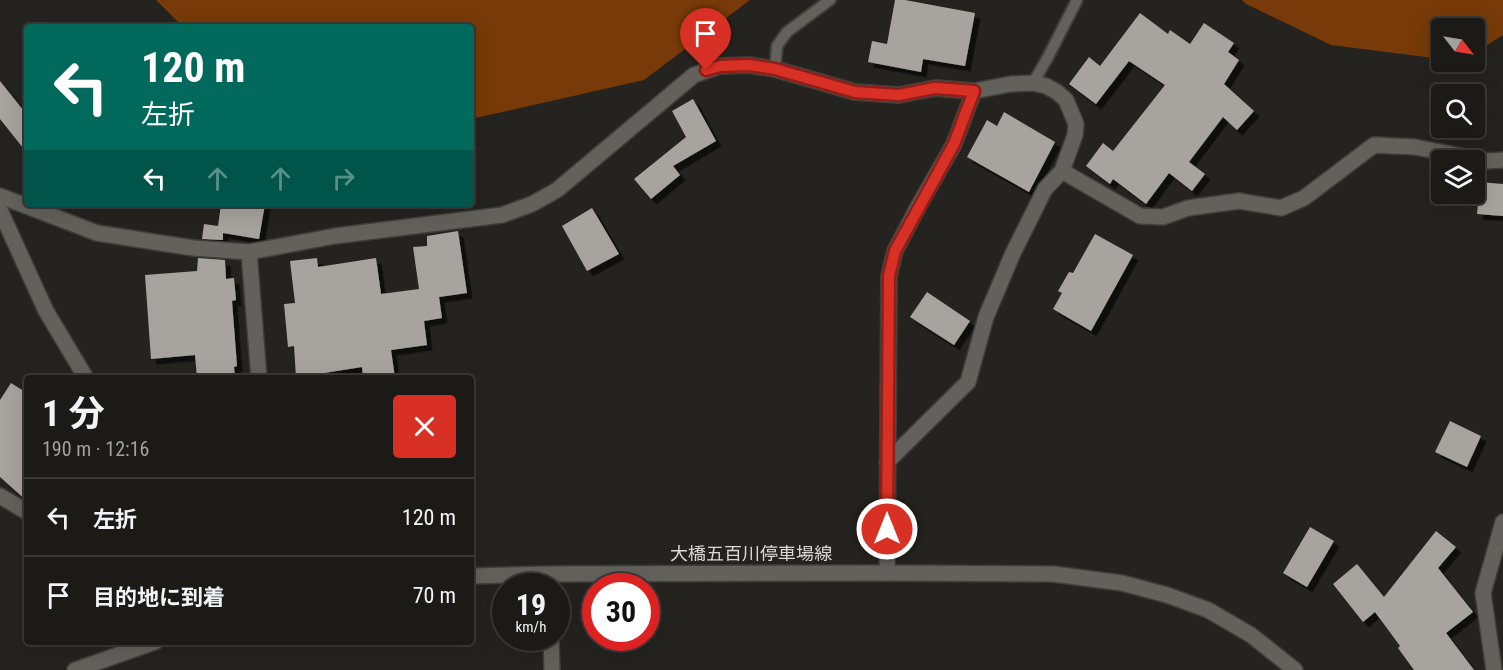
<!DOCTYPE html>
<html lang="ja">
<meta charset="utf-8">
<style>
:root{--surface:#1b1a17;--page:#242320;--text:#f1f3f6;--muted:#a0a1a1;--line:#393836}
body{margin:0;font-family:"Roboto Condensed","Noto Sans JP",sans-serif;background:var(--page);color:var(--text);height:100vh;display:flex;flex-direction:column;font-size:22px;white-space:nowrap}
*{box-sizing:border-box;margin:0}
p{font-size:20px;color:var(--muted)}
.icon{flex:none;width:33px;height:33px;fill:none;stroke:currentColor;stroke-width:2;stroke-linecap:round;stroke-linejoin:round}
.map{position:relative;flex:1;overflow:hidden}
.sheet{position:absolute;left:24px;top:375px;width:450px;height:270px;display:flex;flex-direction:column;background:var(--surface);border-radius:6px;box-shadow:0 6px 24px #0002,0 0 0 2px var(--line)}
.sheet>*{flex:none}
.hud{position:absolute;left:24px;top:24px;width:450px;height:183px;border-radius:6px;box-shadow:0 6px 24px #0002,0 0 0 2px var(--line);background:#00695c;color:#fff;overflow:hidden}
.needle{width:39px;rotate:121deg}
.controls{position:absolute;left:1431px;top:18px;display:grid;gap:12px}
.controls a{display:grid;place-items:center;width:54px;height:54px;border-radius:6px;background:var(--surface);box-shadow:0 6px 24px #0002,0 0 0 2px var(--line);font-size:30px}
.speed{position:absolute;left:492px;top:573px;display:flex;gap:12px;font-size:30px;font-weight:700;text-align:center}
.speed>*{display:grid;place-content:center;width:78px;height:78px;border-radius:50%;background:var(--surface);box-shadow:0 6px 24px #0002,0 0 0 2px var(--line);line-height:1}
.speed small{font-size:15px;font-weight:400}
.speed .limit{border:9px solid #d22;background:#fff;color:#111}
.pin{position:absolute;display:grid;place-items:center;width:51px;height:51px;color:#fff;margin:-62px -26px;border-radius:50% 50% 50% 0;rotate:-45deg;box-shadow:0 0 6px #0007}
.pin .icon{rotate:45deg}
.me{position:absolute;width:66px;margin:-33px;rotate:0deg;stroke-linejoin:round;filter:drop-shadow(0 0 4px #0008)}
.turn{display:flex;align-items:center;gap:21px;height:126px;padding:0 18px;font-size:27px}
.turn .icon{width:78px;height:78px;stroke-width:2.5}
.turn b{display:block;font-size:42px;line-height:51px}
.lanes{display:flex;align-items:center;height:57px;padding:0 18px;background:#0003;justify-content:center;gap:30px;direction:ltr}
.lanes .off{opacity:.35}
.round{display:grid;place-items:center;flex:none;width:63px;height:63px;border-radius:6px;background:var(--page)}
.overview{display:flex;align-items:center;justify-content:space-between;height:102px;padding:0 18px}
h1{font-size:36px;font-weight:700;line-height:45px}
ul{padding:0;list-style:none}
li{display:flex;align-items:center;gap:18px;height:78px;padding:0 18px;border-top:2px solid var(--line)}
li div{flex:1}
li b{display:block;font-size:22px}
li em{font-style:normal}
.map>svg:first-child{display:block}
</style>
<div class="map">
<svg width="1503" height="670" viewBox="0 0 1503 670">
<defs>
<filter id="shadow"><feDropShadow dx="5.5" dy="5.5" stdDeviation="0" flood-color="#0009"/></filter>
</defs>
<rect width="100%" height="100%" fill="#24231f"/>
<path fill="#773a08" d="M156 0H750L644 80 471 119V27H183Z
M1242 0H1503V35L1475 53 1474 28H1442L1441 59 1331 45 1246 4Z"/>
<path fill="#a7a49f" filter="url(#shadow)" d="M895 0H905L975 13 965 66 923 59 921 72 868 62 872 41 887 44Z
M1140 13 1168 34 1170 30 1190 44 1204 23 1234 43 1228 52 1239 60 1224 84 1254 111 1237 130 1223 117 1189 162 1205 174 1192 191 1169 173 1146 204 1113 179 1110 184 1086 166 1103 143 1113 151 1165 85 1129 61 1096 104 1069 84 1089 57 1100 66Z
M0 81 27 115V153L0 119Z
M693 99 716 141 673 166 680 175 651 199 634 179 686 137 672 111Z
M1004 112 1055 142 1029 192 967 157 987 120 997 126Z
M1480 182 1503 184V216L1477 214Z
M221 204H265L259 239 223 233V240L202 239 204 224 218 226Z
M592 208 619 254 587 271 562 226Z
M458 231 467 293 439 297 442 318 424 321 427 345 391 350 395 378H363L362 367 324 373V378H296L294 346 288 347 284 304 295 303 290 261 317 258 318 267 376 258 381 294 419 289 413 247 427 246V236Z
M1095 234 1133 255 1091 331 1053 309 1062 293 1058 291 1069 272 1073 273Z
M198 258 225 260 226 279 234 278 236 300 232 301 237 366 234 367 235 378H197L195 355 151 359 145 275 197 271Z
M927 292 970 321 954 345 910 317Z
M11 383 27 393V501L0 477V400Z
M1450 421 1481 436 1467 467 1435 452Z
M1310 527 1334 541 1307 587 1283 573Z
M1436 531 1456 547 1438 568 1473 612 1446 633 1474 670H1414L1398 648 1400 646 1375 612 1363 622 1333 584 1357 564 1384 597Z"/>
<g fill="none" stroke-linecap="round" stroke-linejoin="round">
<g stroke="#3e3e3a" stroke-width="14">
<path id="lane" d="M775 69 777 46 787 32 830 0
M1033 83 1048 57 1077 0"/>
</g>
<g stroke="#3e3e3a" stroke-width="18">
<path id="street" d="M0 196 97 233 193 248 249 252 335 236 502 215 532 204 557 190 694 75 720 66 749 65 775 69 855 92 899 95 935 88 974 91 1011 84 1033 83 1046 86 1057 92 1066 100 1076 124 1075 135 1062 171 1140 216 1163 217 1188 208 1239 201 1281 208 1304 198 1374 145 1415 147 1486 161 1503 160
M0 210 46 311 86 378
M249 252 259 378
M887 462 968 382 986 317 1013 253 1045 189 1062 171
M0 496 27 512
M887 573 889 276 895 251 918 207 954 144 974 91
M551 638 552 670
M1494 670 1483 593 1503 522"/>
</g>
<g stroke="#3e3e3a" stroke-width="18">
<path id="secondary" d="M471 576 550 574 887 573 1053 574 1122 583 1167 595 1208 610 1251 635 1295 670
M75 670 155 642"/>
</g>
<use href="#lane" stroke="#62615c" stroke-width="10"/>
<use href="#street" stroke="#62615c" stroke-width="15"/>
<use href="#secondary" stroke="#62615c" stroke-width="15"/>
</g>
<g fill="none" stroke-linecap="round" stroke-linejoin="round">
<g stroke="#8d1f18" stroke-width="15">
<path id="route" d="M706 70 720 66 749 65 775 69 855 92 899 95 935 88 974 91 954 144 895 251 889 276 887 529"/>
</g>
<use href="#route" stroke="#d93025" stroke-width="10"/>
</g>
<g text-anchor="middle" stroke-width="6" stroke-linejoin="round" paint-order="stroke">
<g font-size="18" fill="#d8d8d5" stroke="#24231f">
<text x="751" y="560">大橋五百川停車場線</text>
</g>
</g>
</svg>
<div class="controls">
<a><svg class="needle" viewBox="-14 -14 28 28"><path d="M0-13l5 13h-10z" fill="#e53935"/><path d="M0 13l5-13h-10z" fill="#a0a1a1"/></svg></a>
<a><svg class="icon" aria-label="search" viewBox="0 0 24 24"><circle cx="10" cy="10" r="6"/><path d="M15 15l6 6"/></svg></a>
<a><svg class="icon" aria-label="layers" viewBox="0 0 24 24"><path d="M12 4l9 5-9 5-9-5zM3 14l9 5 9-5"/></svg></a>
</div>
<div class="speed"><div>19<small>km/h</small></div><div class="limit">30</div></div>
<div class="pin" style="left:706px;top:70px;background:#d93025"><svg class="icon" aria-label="arrive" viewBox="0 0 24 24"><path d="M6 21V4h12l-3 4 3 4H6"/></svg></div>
<svg class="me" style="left:887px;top:529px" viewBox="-20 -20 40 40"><circle r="17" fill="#d93025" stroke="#fff" stroke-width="3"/><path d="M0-11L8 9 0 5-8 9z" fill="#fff"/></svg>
<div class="hud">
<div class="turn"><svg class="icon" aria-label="left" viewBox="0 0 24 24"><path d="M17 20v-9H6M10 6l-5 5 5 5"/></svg><div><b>120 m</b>左折</div></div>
<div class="lanes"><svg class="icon" aria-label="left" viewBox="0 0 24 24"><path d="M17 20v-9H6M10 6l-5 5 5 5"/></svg><svg class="icon off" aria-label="ahead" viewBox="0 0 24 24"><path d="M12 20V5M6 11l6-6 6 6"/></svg><svg class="icon off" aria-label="ahead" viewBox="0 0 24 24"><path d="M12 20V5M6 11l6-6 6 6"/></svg><svg class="icon off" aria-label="right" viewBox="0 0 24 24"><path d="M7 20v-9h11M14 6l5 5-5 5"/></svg></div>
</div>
<section class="sheet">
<div class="overview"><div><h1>1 分</h1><p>190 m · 12:16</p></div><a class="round" style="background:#d93025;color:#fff"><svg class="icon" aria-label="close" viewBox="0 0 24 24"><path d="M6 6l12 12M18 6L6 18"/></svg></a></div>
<ul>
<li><svg class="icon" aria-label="left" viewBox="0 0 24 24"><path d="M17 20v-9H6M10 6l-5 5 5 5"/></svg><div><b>左折</b></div><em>120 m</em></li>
<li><svg class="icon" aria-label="arrive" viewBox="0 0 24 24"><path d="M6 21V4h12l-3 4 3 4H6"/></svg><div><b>目的地に到着</b></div><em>70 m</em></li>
</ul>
</section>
</div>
